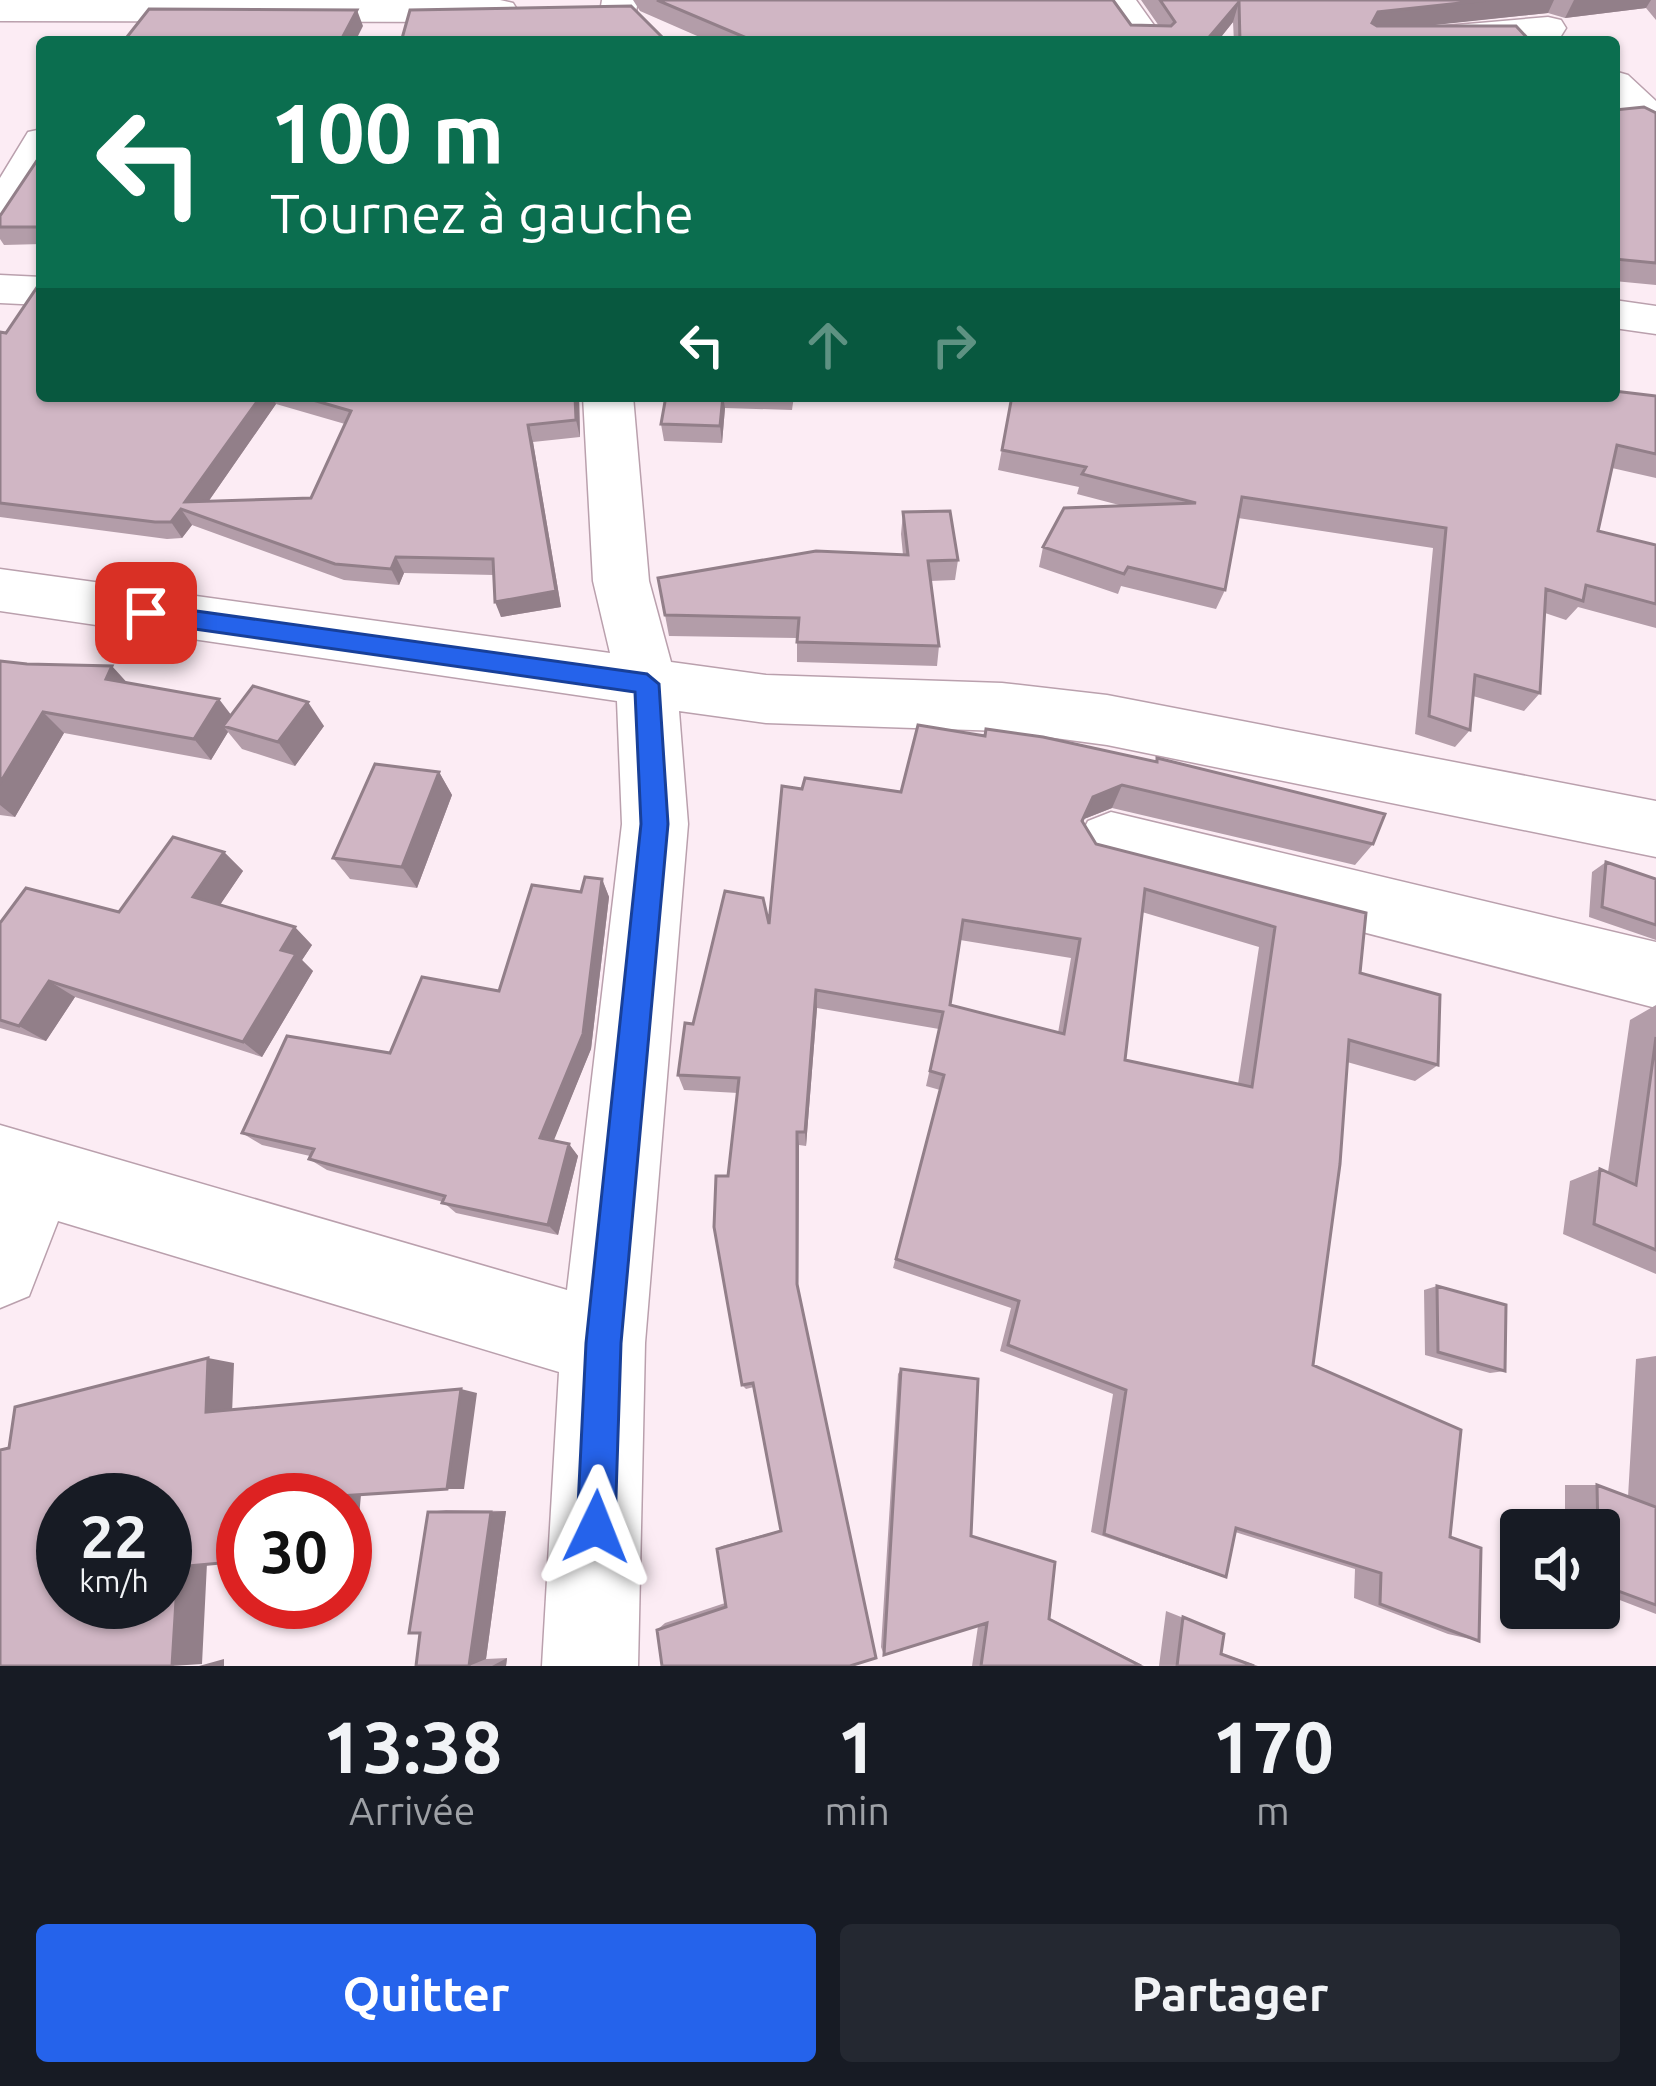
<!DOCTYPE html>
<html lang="fr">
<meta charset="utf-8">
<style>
:root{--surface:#171b24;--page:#242831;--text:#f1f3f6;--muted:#9ea1a6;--accent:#2563eb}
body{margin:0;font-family:Ubuntu,sans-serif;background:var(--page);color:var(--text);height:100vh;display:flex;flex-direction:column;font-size:45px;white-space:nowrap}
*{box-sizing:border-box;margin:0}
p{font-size:39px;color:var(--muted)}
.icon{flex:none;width:66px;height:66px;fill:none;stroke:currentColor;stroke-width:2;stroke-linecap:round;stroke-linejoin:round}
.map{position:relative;height:1666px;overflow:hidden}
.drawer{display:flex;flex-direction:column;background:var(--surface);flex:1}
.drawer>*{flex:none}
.top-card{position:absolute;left:36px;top:36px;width:1584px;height:366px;border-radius:12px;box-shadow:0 3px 9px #0004;background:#0b6e4f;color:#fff;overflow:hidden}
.fabs{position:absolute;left:1500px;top:1509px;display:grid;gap:24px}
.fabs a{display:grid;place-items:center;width:120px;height:120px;border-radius:12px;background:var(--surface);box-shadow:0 3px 9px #0004;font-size:60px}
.speed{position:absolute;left:36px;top:1473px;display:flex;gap:24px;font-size:60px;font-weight:700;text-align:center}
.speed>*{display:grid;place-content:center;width:156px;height:156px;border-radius:50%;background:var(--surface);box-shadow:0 3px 9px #0004;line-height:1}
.speed small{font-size:30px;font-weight:400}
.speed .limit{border:18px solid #d22;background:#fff;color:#111}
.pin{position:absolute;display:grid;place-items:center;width:102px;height:102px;color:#fff;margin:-51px;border-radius:24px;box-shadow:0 6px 18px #0006}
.me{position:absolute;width:132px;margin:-66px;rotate:2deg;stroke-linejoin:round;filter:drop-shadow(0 0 9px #0008)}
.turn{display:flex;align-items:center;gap:42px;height:252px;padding:0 36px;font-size:54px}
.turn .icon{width:156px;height:156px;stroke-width:2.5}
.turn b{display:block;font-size:84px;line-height:102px}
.lanes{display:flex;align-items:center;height:114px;padding:0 36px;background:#0003;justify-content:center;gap:60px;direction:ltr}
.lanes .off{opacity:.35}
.eta{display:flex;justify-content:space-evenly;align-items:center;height:204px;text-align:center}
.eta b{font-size:72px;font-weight:700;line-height:84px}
.cta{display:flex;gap:24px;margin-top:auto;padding:24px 36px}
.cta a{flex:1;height:138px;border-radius:12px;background:var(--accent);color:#fff;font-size:48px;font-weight:700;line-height:138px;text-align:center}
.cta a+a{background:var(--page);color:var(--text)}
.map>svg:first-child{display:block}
</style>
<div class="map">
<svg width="1656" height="1666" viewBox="0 0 1656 1666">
<rect width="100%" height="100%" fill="#fcecf4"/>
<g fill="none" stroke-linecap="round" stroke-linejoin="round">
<g stroke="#baa0ad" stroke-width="3">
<path id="minor" d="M0 0H500L513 3 518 11 513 19 500 22 0 21Z
M602 0H638L631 42H595Z
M1100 0H1136L1166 42H1130Z
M1548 17 1561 20 1566 28 1561 36 1513 42H1369L1374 34 1387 31Z
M1614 71 1628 75 1656 101V134L1642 130 1614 104Z
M42 129V177L15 223 0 227V178L28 132Z
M0 275 42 277V305L0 303Z
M1614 300 1656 306V334L1614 328Z
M583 396H633L649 581 671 662 766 675 1002 683 1107 695 1656 801V857L1107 745 1002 731 766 723 679 711 688 824 645 1343 638 1666H542L559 1372 58 1221 29 1296 0 1308V1125L567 1290 622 824 617 701 0 611V569L610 653 593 581Z
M1111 812 1656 942V1008L1088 861 1078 841 1088 821Z"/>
</g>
<use href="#minor" fill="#fff" fill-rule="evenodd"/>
</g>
<path fill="#b39da9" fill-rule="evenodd" d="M633 0H1113L1131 25 1159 26 1141 0H1656V20L1646 8 1565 18 1548 13 1419 26 1531 42H1234L1233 22 1217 42H711L640 11Z
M1614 110 1656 113V285L1614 281Z
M42 153V244L4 245 0 239V216Z
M0 332 6 333 42 396H579L580 437 533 442 561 607 501 617 494 575 404 573 399 585 344 580 192 525 182 538 167 539 0 517ZM276 404 345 424 311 498 208 502Z
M666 396H794L792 410 725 408 722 443 664 441 661 424Z
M1012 396H1656V478L1612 468 1598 531 1656 545V628L1578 607 1566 620 1545 613 1540 693 1524 711 1473 696 1470 730 1455 747 1415 734 1433 548 1238 518 1225 590 1216 609 1121 586 1118 594 1039 567 1043 547 1123 506 1077 494 1079 487 998 470Z
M903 512 958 560 955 580 930 581 939 646 937 666 797 662V638L669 636 658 578 903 555 901 534Z
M0 661 127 682 231 714 324 726 295 766 242 749 228 732 211 760 64 733 15 817 0 815Z
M984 736 1155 762 1157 758 1373 844 1355 865 1112 808 1084 819 1083 822 1096 844 1366 913 1360 973 1438 1065 1415 1081 1347 1062 1313 1365 1450 1537 1479 1641 1448 1634 1354 1598 1355 1569 1235 1532 1226 1577 1208 1572 1091 1532 1113 1394 1000 1351 1011 1308 893 1268 940 1090 926 1086 939 1029 817 1008 806 1146 799 1145 798 1290 876 1658 657 1630 665 1623 725 1603 717 1549 722 1546 781 1530 754 1387 746 1389 742 1385 728 1176 738 1093 684 1090 678 1075 693 1024 769 924 802 789 901 792ZM1142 912 1259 947 1238 1084 1125 1060ZM960 940 1071 958 1058 1033 950 1005Z
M439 772 452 795 417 888 350 879 333 858Z
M224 852 243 871 220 905 312 945 302 960 313 971 262 1057 75 997 46 1041 0 1028V923L119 912Z
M1606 862 1656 879V940L1589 917 1592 872Z
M602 879 609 897 591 1049 553 1141 569 1144 578 1156 558 1235 456 1213 443 1202 327 1170 309 1159 310 1156 262 1145 242 1133 390 1053 499 991 581 892Z
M1656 1005V1274L1563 1234 1570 1181 1600 1169 1608 1172 1630 1020Z
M1437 1286 1505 1371 1490 1373 1425 1355 1424 1290Z
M1656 1356V1614L1599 1592V1530H1565V1485H1597L1628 1497 1636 1359Z
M901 1369 971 1535 1049 1618 1144 1666H972L978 1626 884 1655 881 1647 898 1374Z
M446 1510 506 1511 486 1659 507 1658 506 1666H416L420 1633 428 1512Z
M1166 1611 1224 1634 1221 1653 1258 1666H1159Z"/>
<path fill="#927f89" d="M1488 0H1554L1548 13 1370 32 1365 42 1378 12Z
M1574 0H1651L1646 8 1565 18Z
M1239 2 1233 22 1217 42H1205Z
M357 10 363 26 355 42H340Z
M261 396H272L276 404 199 515 185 502Z
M575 396H579L580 437 576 420Z
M723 396 725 408 722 443 720 426Z
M528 425 533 442 561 607 501 617 495 602Z
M181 509 192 525 182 538 171 522Z
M396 557 404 573 399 585 391 569Z
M112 666 131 687 106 679Z
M219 699 235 720 223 726 228 732 211 760 194 739Z
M308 702 324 726 295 766 278 742Z
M43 712 64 733 15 817 0 805V783Z
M439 772 452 795 417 888 402 867Z
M1122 785 1112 808 1084 819 1093 797Z
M224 852 243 871 213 915 193 897Z
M602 879 609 897 591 1049 550 1150 540 1138Z
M295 927 312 945 302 960 313 971 262 1057 243 1042 281 950Z
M49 981 75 997 46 1041 19 1026Z
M816 990 817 1008 806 1146 805 1132Z
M797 1132 799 1145 798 1292 797 1284Z
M569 1144 578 1156 558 1235 548 1225Z
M208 1358 234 1363 232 1414 206 1412Z
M461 1389 477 1393 464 1489H447Z
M361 1495 356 1549 345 1551V1500H340V1496Z
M506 1511 486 1659 469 1666 491 1512Z
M207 1563 202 1664 172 1666 178 1567Z
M507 1658 506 1666H492Z
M224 1659V1666H199Z"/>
<path fill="#d0b6c4" stroke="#927f89" stroke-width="3" fill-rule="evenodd" d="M657 0H1113L1131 25 1171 26 1175 22 1160 0H1488L1378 12 1372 23 1377 26H1516L1531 42H1240L1239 2 1205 42H756Z
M631 6 667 42H401L410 10Z
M149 9 357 10 340 42H123Z
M1644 107 1656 113V263L1614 259V110Z
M42 153V227H0V216Z
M42 280V396H261L185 502 311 498 351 411 299 396H575L576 420 528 425 556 591 495 602 493 559 396 557 391 569 335 564 181 509 171 522H155L0 503V332L6 333Z
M1614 391 1656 396V454L1617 445 1598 531 1656 545V604L1586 585 1583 601 1546 589 1540 693 1475 675 1470 730 1429 716 1446 528 1242 497 1225 590 1128 567 1124 574 1043 547 1064 508 1196 503 1082 474 1086 467 1002 450 1012 396H1614Z
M666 396H723L720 426 661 424Z
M950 511 958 560 928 561 939 646 797 642 799 618 665 615 658 578 816 551 908 555 903 512Z
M0 661 27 664 112 666 106 679 219 699 194 739 43 712 0 783Z
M253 686 308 702 278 742 223 726Z
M918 725 985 736 986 729 1043 737 1157 762V758L1385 814 1373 844 1122 785 1093 797 1082 821 1096 844 1366 913 1360 973 1440 995 1438 1065 1349 1040 1340 1164 1313 1365 1461 1430 1450 1537 1481 1548 1479 1641 1380 1604 1381 1573 1236 1528 1226 1577 1104 1534 1126 1390 1008 1345 1019 1301 896 1259 944 1075 930 1071 943 1012 816 990 805 1132H797V1284L876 1658 850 1666H662L657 1630 726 1607 717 1549 781 1531 753 1383 742 1385 714 1227 716 1176H728L739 1078 678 1075 685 1023 693 1024 725 891 763 898 769 924 782 786 802 789 805 778 901 792ZM1145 889 1275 927 1252 1087 1125 1060ZM963 920 1080 939 1064 1034 950 1005Z
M375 764 439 772 402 867 333 858Z
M173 837 224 852 193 897 295 927 281 950 296 954 243 1042 49 981 19 1026 0 1020V923L26 888 119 912Z
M1606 862 1656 879V925L1602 907Z
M585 877 602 879 583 1034 540 1138 569 1144 548 1225 442 1203 445 1196 309 1159 314 1149 242 1133 287 1036 390 1053 422 977 499 991 532 885 581 892Z
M1656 1037V1250L1594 1224 1600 1169 1636 1185Z
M1437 1286 1506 1305 1505 1371 1438 1352Z
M208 1358 206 1412 461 1389 447 1489 340 1496V1500H243V1561L178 1567 172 1666H0V1450L9 1448 15 1407ZM63 1500H165V1602H63Z
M901 1369 978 1379 971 1536 1055 1562 1049 1619 1141 1666H981L987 1623 884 1655Z
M1597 1485 1656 1507V1605L1599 1584Z
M428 1512H491L469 1666H416L420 1633H409Z
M1183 1617 1224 1634 1221 1654 1254 1666H1177Z"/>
<path fill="#2563eb" stroke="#184099" stroke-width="3" d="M146 604 647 674 659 684 668 824 621 1343 615 1527 609 1541 596 1546 582 1541 577 1527 586 1343 641 824 635 692 146 622 134 613Z"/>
</svg>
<div class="fabs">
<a><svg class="icon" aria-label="sound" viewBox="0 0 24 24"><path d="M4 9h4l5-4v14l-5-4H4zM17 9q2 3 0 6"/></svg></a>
</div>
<div class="speed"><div>22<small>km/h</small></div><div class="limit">30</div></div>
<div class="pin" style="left:146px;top:613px;background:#d93025"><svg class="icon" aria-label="arrive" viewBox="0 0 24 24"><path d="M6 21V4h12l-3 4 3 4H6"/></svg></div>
<svg class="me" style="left:596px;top:1527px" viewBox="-20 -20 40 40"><path d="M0-17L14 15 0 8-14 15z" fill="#2563eb" stroke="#fff" stroke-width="4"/></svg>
<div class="top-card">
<div class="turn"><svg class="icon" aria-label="left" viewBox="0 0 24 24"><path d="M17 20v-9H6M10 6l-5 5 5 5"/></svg><div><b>100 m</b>Tournez à gauche</div></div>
<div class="lanes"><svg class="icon" aria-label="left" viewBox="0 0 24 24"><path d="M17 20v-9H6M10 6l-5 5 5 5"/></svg><svg class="icon off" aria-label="ahead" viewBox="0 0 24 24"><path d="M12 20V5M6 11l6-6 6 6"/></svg><svg class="icon off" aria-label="right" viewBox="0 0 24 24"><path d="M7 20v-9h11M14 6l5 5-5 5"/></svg></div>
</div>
</div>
<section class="drawer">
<div class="eta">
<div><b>13:38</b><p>Arrivée</p></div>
<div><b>1</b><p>min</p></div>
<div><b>170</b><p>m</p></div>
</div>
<div class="cta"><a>Quitter</a><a>Partager</a></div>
</section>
